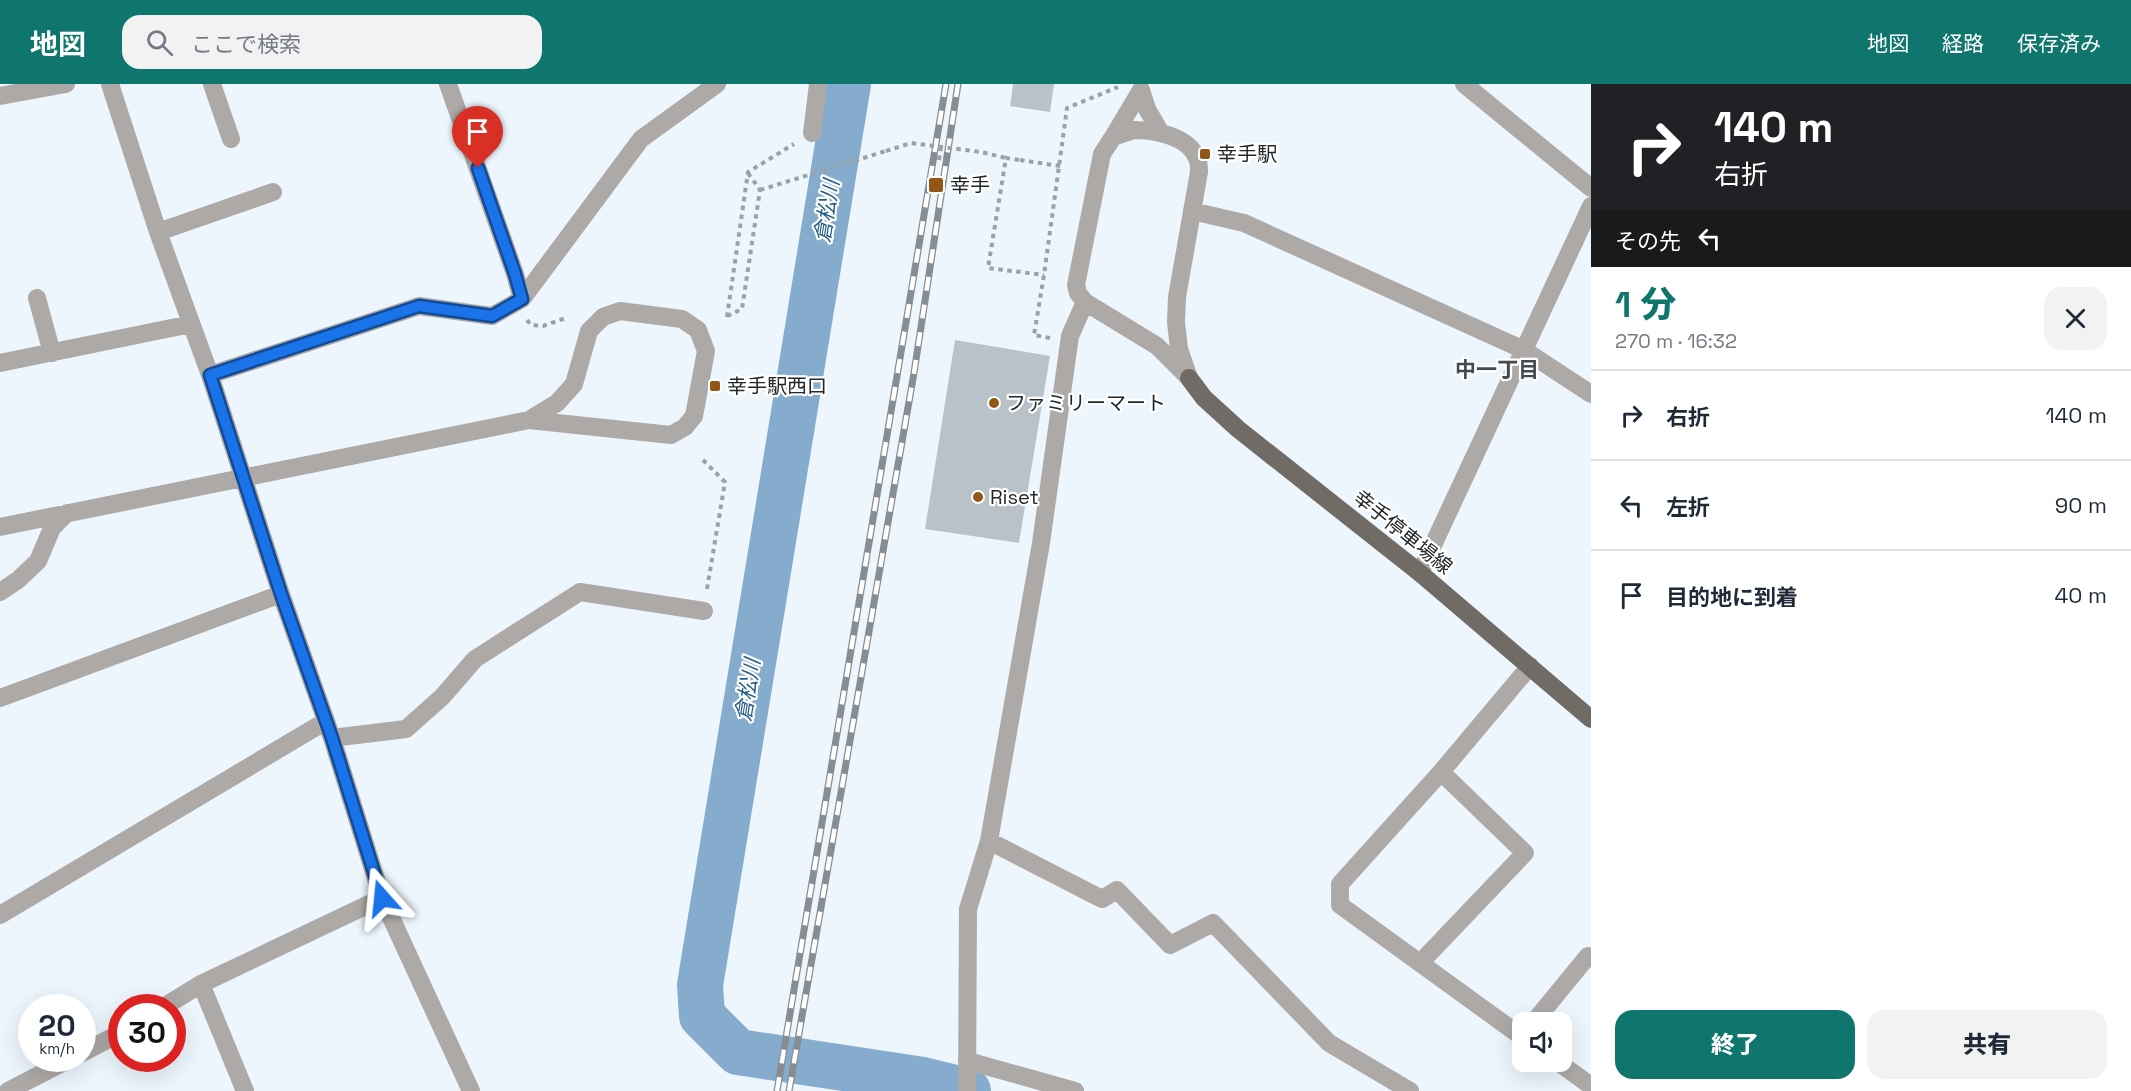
<!DOCTYPE html>
<html lang="ja">
<meta charset="utf-8">
<style>
:root{--surface:#fff;--page:#f2f2f3;--text:#1f2937;--muted:#747a83;--line:#e0e1e3;--accent:#0f766e}
body{margin:0;font-family:"Space Grotesk","Noto Sans JP",sans-serif;background:var(--page);color:var(--text);height:100vh;display:flex;flex-direction:column;font-size:22px;white-space:nowrap}
*{box-sizing:border-box;margin:0}
p{font-size:20px;color:var(--muted)}
.icon{flex:none;width:33px;height:33px;fill:none;stroke:currentColor;stroke-width:2;stroke-linecap:round;stroke-linejoin:round}
.map{position:relative;flex:1;overflow:hidden}
.drawer{display:flex;flex-direction:column;background:var(--surface);width:540px}
.drawer>*{flex:none}
.guide{background:#202124;color:#fff;overflow:hidden}
.controls{position:absolute;left:1512px;top:928px;display:grid;gap:12px}
.controls a{display:grid;place-items:center;width:60px;height:60px;border-radius:12px;background:var(--surface);box-shadow:0 6px 24px #0002;font-size:30px}
.speed{position:absolute;left:18px;top:910px;display:flex;gap:12px;font-size:30px;font-weight:700;text-align:center}
.speed>*{display:grid;place-content:center;width:78px;height:78px;border-radius:50%;background:var(--surface);box-shadow:0 6px 24px #0002;line-height:1}
.speed small{font-size:15px;font-weight:400}
.speed .limit{border:9px solid #d22;background:#fff;color:#111}
.pin{position:absolute;display:grid;place-items:center;width:51px;height:51px;color:#fff;margin:-62px -26px;border-radius:50% 50% 50% 0;rotate:-45deg;box-shadow:0 0 6px #0007}
.pin .icon{rotate:45deg}
.me{position:absolute;width:66px;margin:-33px;rotate:342deg;stroke-linejoin:round;filter:drop-shadow(0 0 4px #0008)}
.turn{display:flex;align-items:center;gap:21px;height:126px;padding:0 24px;font-size:27px}
.turn .icon{width:78px;height:78px;stroke-width:2.5}
.turn b{display:block;font-size:42px;line-height:51px}
.then{display:flex;align-items:center;height:57px;padding:0 24px;background:#0003;gap:12px;font-size:22px}
.round{display:grid;place-items:center;flex:none;width:63px;height:63px;border-radius:18px;background:var(--page)}
.summary{display:flex;align-items:center;justify-content:space-between;height:102px;padding:0 24px}
h1{font-size:36px;font-weight:800;line-height:45px;color:var(--accent)}
.primary-button{display:flex;gap:12px;margin-top:auto;padding:12px 24px}
.primary-button a{flex:1;height:69px;border-radius:18px;background:var(--accent);color:#fff;font-size:24px;font-weight:800;line-height:69px;text-align:center}
.primary-button a+a{background:var(--page);color:var(--text)}
ul{padding:0;list-style:none}
li{display:flex;align-items:center;gap:18px;height:90px;padding:0 24px;border-top:2px solid var(--line)}
li div{flex:1}
li b{display:block;font-size:22px}
li em{font-style:normal}
header{display:flex;align-items:center;gap:36px;box-sizing:border-box;height:84px;padding:0 30px;background:var(--accent);color:#fff}
header strong{font-size:28px}
nav{display:flex;gap:33px;margin-inline-start:auto;font-size:21px}
.search{width:420px;height:54px;background:var(--page);display:flex;align-items:center;gap:15px;box-sizing:border-box;padding:0 21px;border-radius:18px;color:var(--muted);font-size:22px}
main{display:flex;flex:1;min-height:0}
.map>svg:first-child{display:block}
</style>
<header>
<strong>地図</strong>
<div class="search"><svg class="icon" aria-label="search" viewBox="0 0 24 24"><circle cx="10" cy="10" r="6"/><path d="M15 15l6 6"/></svg>ここで検索</div>
<nav><a>地図</a><a>経路</a><a>保存済み</a></nav>
</header>
<main>
<div class="map">
<svg width="1591" height="1007" viewBox="0 0 1591 1007">
<rect width="100%" height="100%" fill="#edf6fd"/>
<g fill="none" stroke-linecap="round" stroke-linejoin="round">
<path stroke="#86accd" stroke-width="46" d="M848 0 700 901 702 932 738 968 923 996 968 1007"/>
</g>
<path fill="#bac2c9" d="M1013 0H1054L1050 28 1010 22Z
M955 256 1050 272 1019 459 925 445Z"/>
<g fill="none" stroke-linecap="round" stroke-linejoin="round">
<path stroke="#9ba1a6" stroke-width="4" stroke-dasharray="4.5 4.5" stroke-linecap="butt" d="M939 76 941 63
M1019 76 1006 74 988 184 1044 191
M1020 76 1060 82
M760 106 886 67
M727 232 742 225 760 106 748 89
M727 233 748 88 794 60
M527 236 531 241 543 242 566 234
M1050 254 1034 251 1044 191 1067 24 1118 3
M703 376 725 398 707 505"/>
<path stroke="#ada9a6" stroke-width="18" d="M110 0 158 148 210 291 281 510 332 654 382 814 471 1007
M212 0 231 55
M448 0 515 190 522 215
M1464 0 1591 104
M0 12 66 0
M1134 46C1155 46 1188 52 1197 74 1199 78 1199 84 1199 88L1177 213 1176 238 1179 265 1189 294 1157 262 1085 218 1078 209 1076 201 1102 70 1113 53Z
M812 49 818 0
M1113 53 1141 6 1147 25 1161 49
M1192 127 1244 139 1524 266 1591 310
M158 148 273 108
M37 214 52 269
M0 279 191 240
M210 291 419 222 492 232 522 215 641 55 717 0
M0 443 529 336 671 351 685 343 694 332 706 267 698 246 682 235 620 227 603 233 589 247 574 300 557 319 529 336
M1420 489 1591 122
M0 508 18 496 38 477 52 444 67 429H70
M0 614 281 510
M332 654 406 645 442 613 475 575 580 508 704 527
M989 757 1102 815 1117 806 1170 861 1213 839 1329 959 1410 1007
M0 831 326 637
M1420 879 1525 769 1441 688
M201 900 245 1007
M162 924 201 900 382 814
M1533 939 1588 872
M1522 953 1340 821V800L1441 688 1530 582
M82 969 122 948
M968 977 1075 1007
M1558 978 1591 1002
M8 1007 70 975
M967 1007 968 825 989 757 1041 459 1070 252 1085 218"/>
<path stroke="#716b66" stroke-width="18" d="M1189 294 1204 314 1238 345 1420 489 1591 635"/>
<g stroke="#878d91" stroke-width="7">
<path id="rail" d="M777 1007 946 0
M789 1007 914 289 958 0"/>
</g>
<use href="#rail" stroke="#fff" stroke-width="4.5" stroke-dasharray="14" stroke-linecap="butt"/>
<path stroke="#9ba1a6" stroke-width="4" stroke-dasharray="4.5 4.5" stroke-linecap="butt" d="M886 67 911 59 981 68 1006 74"/>
</g>
<g fill="none" stroke-linecap="round" stroke-linejoin="round">
<g stroke="#114b97" stroke-width="15">
<path id="route" d="M382 814 332 654 281 510 210 291 419 222 492 232 522 215 515 190 478 84"/>
</g>
<use href="#route" stroke="#1a73e8" stroke-width="10"/>
</g>
<g fill="#925717" stroke="#fff" stroke-width="2">
<rect x="1199" y="64" width="12" height="12" rx="3"/>
<rect x="928" y="93" width="16" height="16" rx="3"/>
<rect x="709" y="296" width="12" height="12" rx="3"/>
<circle cx="994" cy="319" r="6"/>
<circle cx="978" cy="413" r="6"/>
</g>
<g text-anchor="middle" stroke-width="4.5" stroke-linejoin="round" paint-order="stroke">
<g font-size="20" fill="#242729" stroke="#fff" text-anchor="start">
<text x="1217" y="77">幸手駅</text>
<text x="950" y="108">幸手</text>
<text x="727" y="309">幸手駅西口</text>
<text x="1006" y="326">ファミリーマート</text>
<text x="990" y="420">Riset</text>
</g>
<g font-size="20" fill="#242729" stroke="#fff">
<text transform="translate(1403 448) rotate(39)" y="7">幸手停車場線</text>
</g>
<g font-size="21" font-style="italic" fill="#225c88" stroke="#fff">
<text transform="translate(827 127) rotate(-81)" y="7">倉松川</text>
<text transform="translate(748 606) rotate(-81)" y="7">倉松川</text>
</g>
<g font-size="21" font-weight="bold" fill="#444a50" stroke="#fff">
<text x="1497" y="293">中一丁目</text>
</g>
</g>
</svg>
<div class="controls">
<a><svg class="icon" aria-label="sound" viewBox="0 0 24 24"><path d="M4 9h4l5-4v14l-5-4H4zM17 9q2 3 0 6"/></svg></a>
</div>
<div class="speed"><div>20<small>km/h</small></div><div class="limit">30</div></div>
<div class="pin" style="left:478px;top:84px;background:#d93025"><svg class="icon" aria-label="arrive" viewBox="0 0 24 24"><path d="M6 21V4h12l-3 4 3 4H6"/></svg></div>
<svg class="me" style="left:382px;top:814px" viewBox="-20 -20 40 40"><path d="M0-17L14 15 0 8-14 15z" fill="#1a73e8" stroke="#fff" stroke-width="4"/></svg>
</div>
<section class="drawer">
<div class="guide">
<div class="turn"><svg class="icon" aria-label="right" viewBox="0 0 24 24"><path d="M7 20v-9h11M14 6l5 5-5 5"/></svg><div><b>140 m</b>右折</div></div>
<div class="then">その先<svg class="icon" aria-label="left" viewBox="0 0 24 24"><path d="M17 20v-9H6M10 6l-5 5 5 5"/></svg></div>
</div>
<div class="summary"><div><h1>1 分</h1><p>270 m · 16:32</p></div><a class="round"><svg class="icon" aria-label="close" viewBox="0 0 24 24"><path d="M6 6l12 12M18 6L6 18"/></svg></a></div>
<ul>
<li><svg class="icon" aria-label="right" viewBox="0 0 24 24"><path d="M7 20v-9h11M14 6l5 5-5 5"/></svg><div><b>右折</b></div><em>140 m</em></li>
<li><svg class="icon" aria-label="left" viewBox="0 0 24 24"><path d="M17 20v-9H6M10 6l-5 5 5 5"/></svg><div><b>左折</b></div><em>90 m</em></li>
<li><svg class="icon" aria-label="arrive" viewBox="0 0 24 24"><path d="M6 21V4h12l-3 4 3 4H6"/></svg><div><b>目的地に到着</b></div><em>40 m</em></li>
</ul>
<div class="primary-button"><a>終了</a><a>共有</a></div>
</section>
</main>
